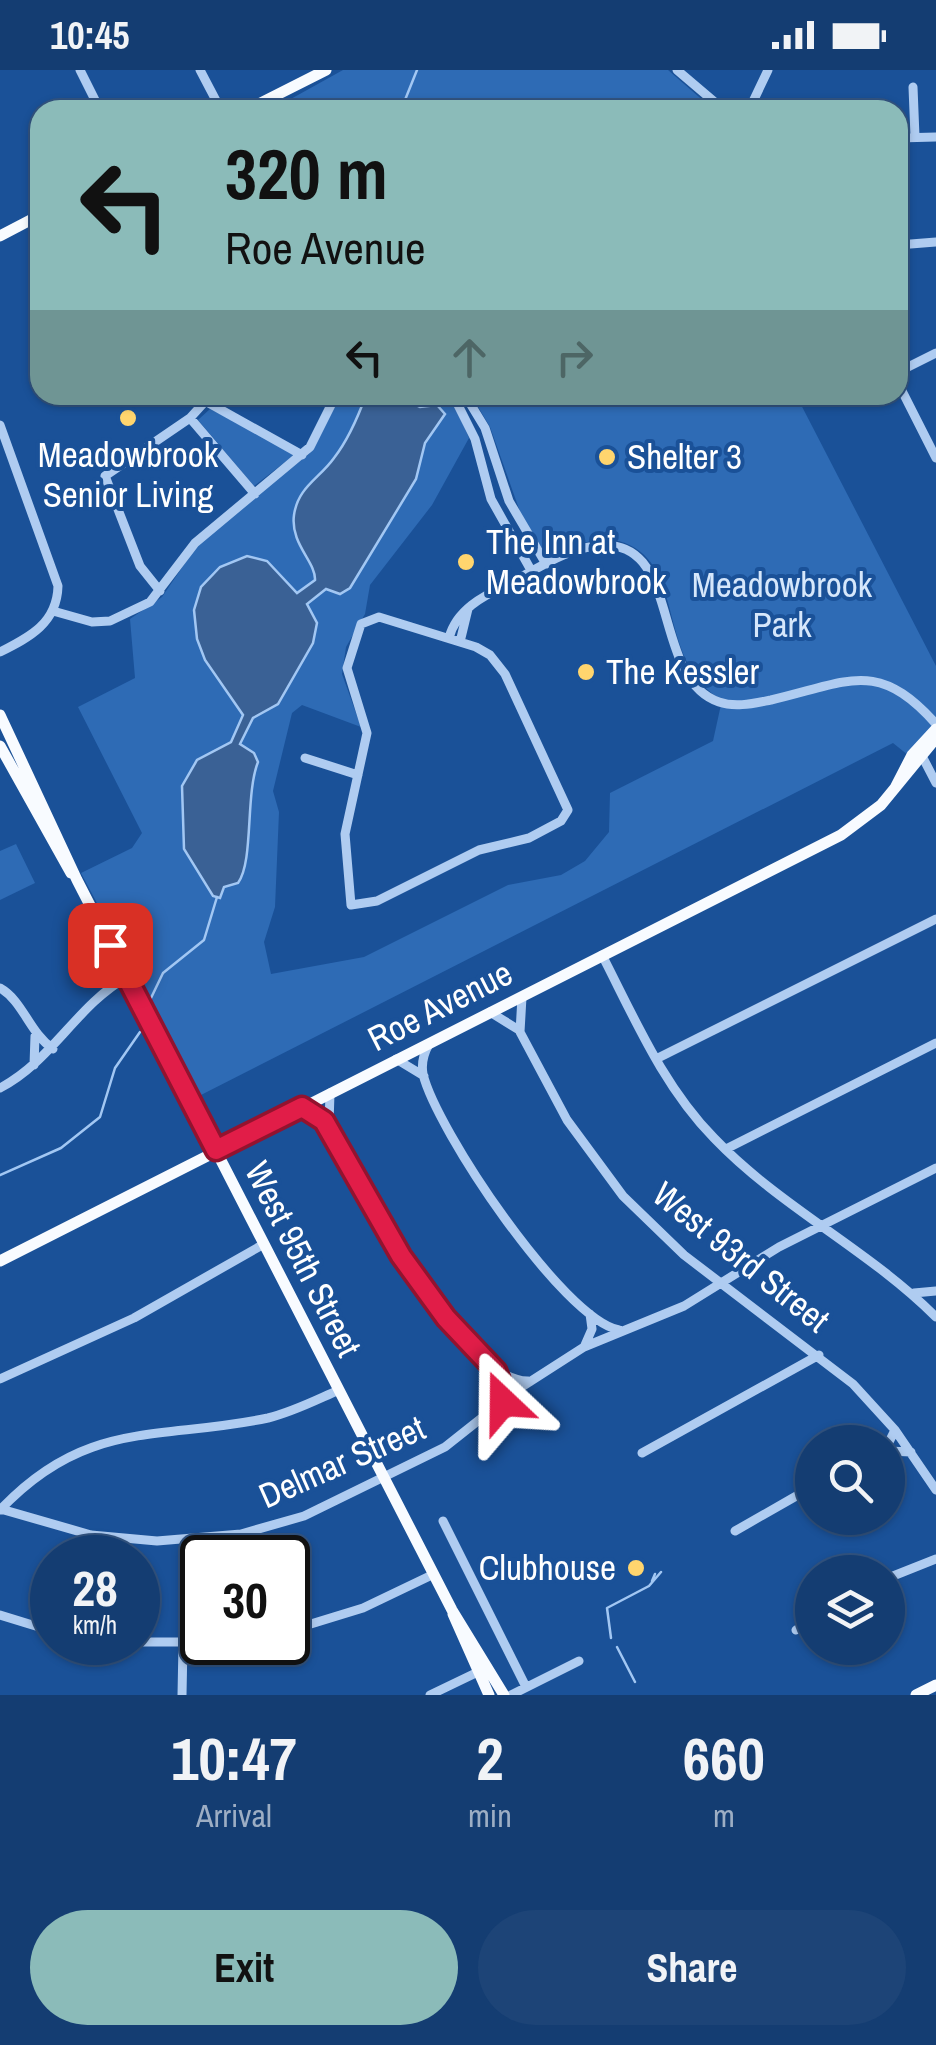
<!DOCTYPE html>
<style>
:root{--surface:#143d72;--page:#1d4477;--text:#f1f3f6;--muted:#9daec4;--line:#335684;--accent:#8bbbb9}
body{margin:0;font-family:"Archivo Narrow",sans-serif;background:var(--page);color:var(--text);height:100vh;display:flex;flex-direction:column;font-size:38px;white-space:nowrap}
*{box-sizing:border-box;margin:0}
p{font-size:32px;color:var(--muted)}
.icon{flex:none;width:55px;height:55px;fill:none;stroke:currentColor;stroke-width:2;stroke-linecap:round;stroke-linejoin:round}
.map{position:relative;height:1625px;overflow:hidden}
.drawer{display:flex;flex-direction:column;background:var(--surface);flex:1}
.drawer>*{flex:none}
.hud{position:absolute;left:30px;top:30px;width:878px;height:305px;border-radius:30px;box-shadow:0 2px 8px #0004,0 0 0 2px var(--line);background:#8bbbb9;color:#111;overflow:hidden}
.controls{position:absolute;left:795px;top:1355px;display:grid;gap:20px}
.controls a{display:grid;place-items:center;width:110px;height:110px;border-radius:50%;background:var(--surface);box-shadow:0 2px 8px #0004,0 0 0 2px var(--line);font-size:50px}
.speed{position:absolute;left:30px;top:1465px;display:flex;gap:20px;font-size:50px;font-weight:700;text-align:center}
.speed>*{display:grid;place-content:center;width:130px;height:130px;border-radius:50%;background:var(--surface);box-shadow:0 2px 8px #0004,0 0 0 2px var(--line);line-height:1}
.speed small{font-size:25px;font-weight:400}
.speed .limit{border:5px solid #111;border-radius:15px;background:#fff;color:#111}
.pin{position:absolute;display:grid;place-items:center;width:85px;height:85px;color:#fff;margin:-42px;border-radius:20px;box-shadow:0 5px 15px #0006}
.me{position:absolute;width:110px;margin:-55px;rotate:337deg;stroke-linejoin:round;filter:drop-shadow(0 0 8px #0008)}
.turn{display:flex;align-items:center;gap:35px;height:210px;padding:0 30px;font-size:45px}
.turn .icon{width:130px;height:130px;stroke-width:2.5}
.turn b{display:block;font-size:70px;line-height:85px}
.lanes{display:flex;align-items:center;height:95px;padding:0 30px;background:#0003;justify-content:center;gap:50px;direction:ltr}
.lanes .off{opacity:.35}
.eta{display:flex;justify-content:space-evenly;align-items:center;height:170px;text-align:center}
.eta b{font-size:60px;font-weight:700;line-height:70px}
.button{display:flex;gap:20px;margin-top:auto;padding:20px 30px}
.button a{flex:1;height:115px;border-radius:60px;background:var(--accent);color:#111;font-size:40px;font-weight:700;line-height:115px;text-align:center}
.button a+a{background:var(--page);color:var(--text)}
.status{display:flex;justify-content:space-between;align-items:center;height:70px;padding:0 50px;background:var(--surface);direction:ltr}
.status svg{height:28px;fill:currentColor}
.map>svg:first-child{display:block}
</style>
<div class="status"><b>10:45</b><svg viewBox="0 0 49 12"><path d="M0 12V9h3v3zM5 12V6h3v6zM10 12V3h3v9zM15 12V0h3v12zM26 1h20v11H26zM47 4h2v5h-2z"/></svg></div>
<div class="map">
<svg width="936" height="1625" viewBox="0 0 936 1625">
<rect width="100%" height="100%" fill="#1a5198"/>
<path fill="#2e6bb5" d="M343 0H668L714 40H271Z
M341 325H450L469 368 432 435 370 515 365 544 346 577 342 604 361 657 302 635 292 643 273 721 279 742 275 837 264 872 271 904 364 887 508 815 561 805 585 791 609 762 610 723 713 671 722 630C655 591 687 497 625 473 587 459 564 489 546 484L523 450 490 357 471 325H796L936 596V655L908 685 893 673 199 1026 81 803 132 778 142 763 78 637 135 608 130 549 162 527 194 480 213 460 309 384Z
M210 339 290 379 293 386 254 416 198 350Z
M16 774 35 813 0 830V781Z"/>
<path fill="#3a6195" stroke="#a2c7f3" stroke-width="2.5" d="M366 325H394L420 337 437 335 445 344 425 373 416 409 350 518 340 524 326 519 307 534 317 553 313 573 278 634 253 648 240 674 254 683 258 692C245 725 254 791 238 813L224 817 220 828 213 826 184 779 182 716 197 690 231 672 243 645 205 590 197 569 194 540 201 517 220 497 247 486 267 491 297 523 315 510C316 492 290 474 294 445 298 417 319 409 334 388 348 370 358 347 366 325Z"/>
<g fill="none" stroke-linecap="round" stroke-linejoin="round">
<path stroke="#a2c7f3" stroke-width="2.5" d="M401 40 417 0
M151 928 163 903 204 870 217 827
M0 1105 61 1078 100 1047 115 998 140 962
M652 1511 655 1504
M611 1568 607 1538 649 1516 661 1502
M617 1577 635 1612"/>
<path stroke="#afccf1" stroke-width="9" d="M80 0 100 40
M200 0 221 40
M677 0 724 40
M913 17 915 67
M749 40 768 0
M898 68 936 67
M898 175 936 172
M898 302 936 283
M898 313 936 388
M453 325 475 369 491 429 532 502
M465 325 485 358 509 431 546 494
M207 332 302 385
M190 348 255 424
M0 355 58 516C57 553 30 567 0 582
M160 521 140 496 105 406 190 348 211 325
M53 541 92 552 110 551 150 532 195 473 310 377 336 325
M379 547 476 577 490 585 505 604 568 740 561 751 529 768 479 780 377 831 351 835 345 764 367 663 347 598 361 554Z
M449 568C456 540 483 526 508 514 532 502 558 484 584 478 687 452 646 607 719 632 736 638 755 633 771 630 849 612 877 588 936 654
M460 572 468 539
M922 686 936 713
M305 688 358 705
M602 885C635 949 663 1016 714 1068 780 1137 869 1180 936 1247
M0 918C23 931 29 962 53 979
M522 927 520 962 567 1050 623 1126 684 1185 853 1314 895 1360 936 1420
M490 942 519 960
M429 974C424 983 421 993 423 1004 436 1059 563 1249 619 1260
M396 989 424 1006
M656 989 936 849
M34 995 35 966
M0 1018C52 991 77 935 127 907
M302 1037C342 1054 358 1114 379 1151 401 1191 479 1312 528 1311
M329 1054 330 1023
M726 1079 936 973
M914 1223 936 1221
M585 1275 592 1259 590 1244
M0 1309 134 1248 264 1174
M888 1374 895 1360
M888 1381 911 1382
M642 1383 819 1285
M1 1439 91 1465 157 1471 241 1464 304 1446 445 1377 517 1320 584 1277 684 1236 779 1177 936 1098
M0 1440C87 1348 159 1371 268 1348 293 1342 316 1330 339 1320
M443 1451 526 1617
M735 1461 812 1417
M888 1508 936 1489
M0 1545 52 1561
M796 1560 812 1550
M288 1561 363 1538 434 1504
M130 1572H214
M182 1625 183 1574
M430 1625 482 1600
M511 1625 579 1591"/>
<path stroke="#f8fbff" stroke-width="11" d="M247 40 326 0
M0 166 40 145
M0 645 77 810 452 1540 504 1625
M0 676 71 803
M895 718 912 685 936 659
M0 1191 841 765 881 735 936 668
M453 1544 489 1625
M916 1625 936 1615"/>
</g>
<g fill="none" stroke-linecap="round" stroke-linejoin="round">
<g stroke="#92132f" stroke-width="25">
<path id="route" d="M110 875 216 1080 302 1037 324 1051 401 1186 446 1248 496 1301 504 1321 503 1332"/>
</g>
<use href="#route" stroke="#e11d48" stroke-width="18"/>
</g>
<g fill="#ffd56e" stroke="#1a5198" stroke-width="4">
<circle cx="128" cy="348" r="10"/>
<circle cx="607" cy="387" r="10"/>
<circle cx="466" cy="492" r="10"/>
<circle cx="586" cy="602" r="10"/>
<circle cx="636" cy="1498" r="10"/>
</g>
<g text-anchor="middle" stroke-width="8" stroke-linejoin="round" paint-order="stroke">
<g font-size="35" fill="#fff" stroke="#1a5198" text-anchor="start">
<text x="128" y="397" text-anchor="middle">Meadowbrook<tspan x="128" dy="40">Senior Living</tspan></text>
<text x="627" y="399">Shelter 3</text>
<text x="486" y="484">The Inn at<tspan x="486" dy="40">Meadowbrook</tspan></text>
<text x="606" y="614">The Kessler</text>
<text x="616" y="1510" text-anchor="end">Clubhouse</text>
</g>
<g font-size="35" fill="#d6e7fb" stroke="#1a5198">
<text x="782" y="527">Meadowbrook<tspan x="782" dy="40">Park</tspan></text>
</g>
<g font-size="35" fill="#fff" stroke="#1a5198">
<text transform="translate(440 936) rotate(-27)" y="12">Roe Avenue</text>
<text transform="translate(741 1187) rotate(39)" y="12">West 93rd Street</text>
<text transform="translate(303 1189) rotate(63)" y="12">West 95th Street</text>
<text transform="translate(342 1392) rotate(-24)" y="12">Delmar Street</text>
</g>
</g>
</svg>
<div class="controls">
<a><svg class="icon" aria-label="search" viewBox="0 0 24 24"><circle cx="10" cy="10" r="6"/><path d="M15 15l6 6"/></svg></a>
<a><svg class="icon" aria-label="layers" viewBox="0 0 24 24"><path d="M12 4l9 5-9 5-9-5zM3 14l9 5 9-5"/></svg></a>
</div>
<div class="speed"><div>28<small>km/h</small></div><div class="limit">30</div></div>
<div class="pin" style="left:110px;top:875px;background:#d93025"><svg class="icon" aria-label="arrive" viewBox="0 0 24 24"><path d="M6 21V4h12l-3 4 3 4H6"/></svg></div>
<svg class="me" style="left:503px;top:1332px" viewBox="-20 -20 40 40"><path d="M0-17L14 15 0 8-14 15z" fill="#e11d48" stroke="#fff" stroke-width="4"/></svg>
<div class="hud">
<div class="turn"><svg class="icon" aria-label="left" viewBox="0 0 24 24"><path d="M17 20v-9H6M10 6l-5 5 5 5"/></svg><div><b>320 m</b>Roe Avenue</div></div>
<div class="lanes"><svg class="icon" aria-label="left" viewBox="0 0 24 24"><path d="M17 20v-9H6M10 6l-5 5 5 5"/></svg><svg class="icon off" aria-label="ahead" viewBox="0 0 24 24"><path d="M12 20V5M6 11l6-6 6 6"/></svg><svg class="icon off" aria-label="right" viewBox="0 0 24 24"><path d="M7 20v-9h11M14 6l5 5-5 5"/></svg></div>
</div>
</div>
<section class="drawer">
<div class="eta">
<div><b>10:47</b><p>Arrival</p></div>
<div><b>2</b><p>min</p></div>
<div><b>660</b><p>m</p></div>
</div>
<div class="button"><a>Exit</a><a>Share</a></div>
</section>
